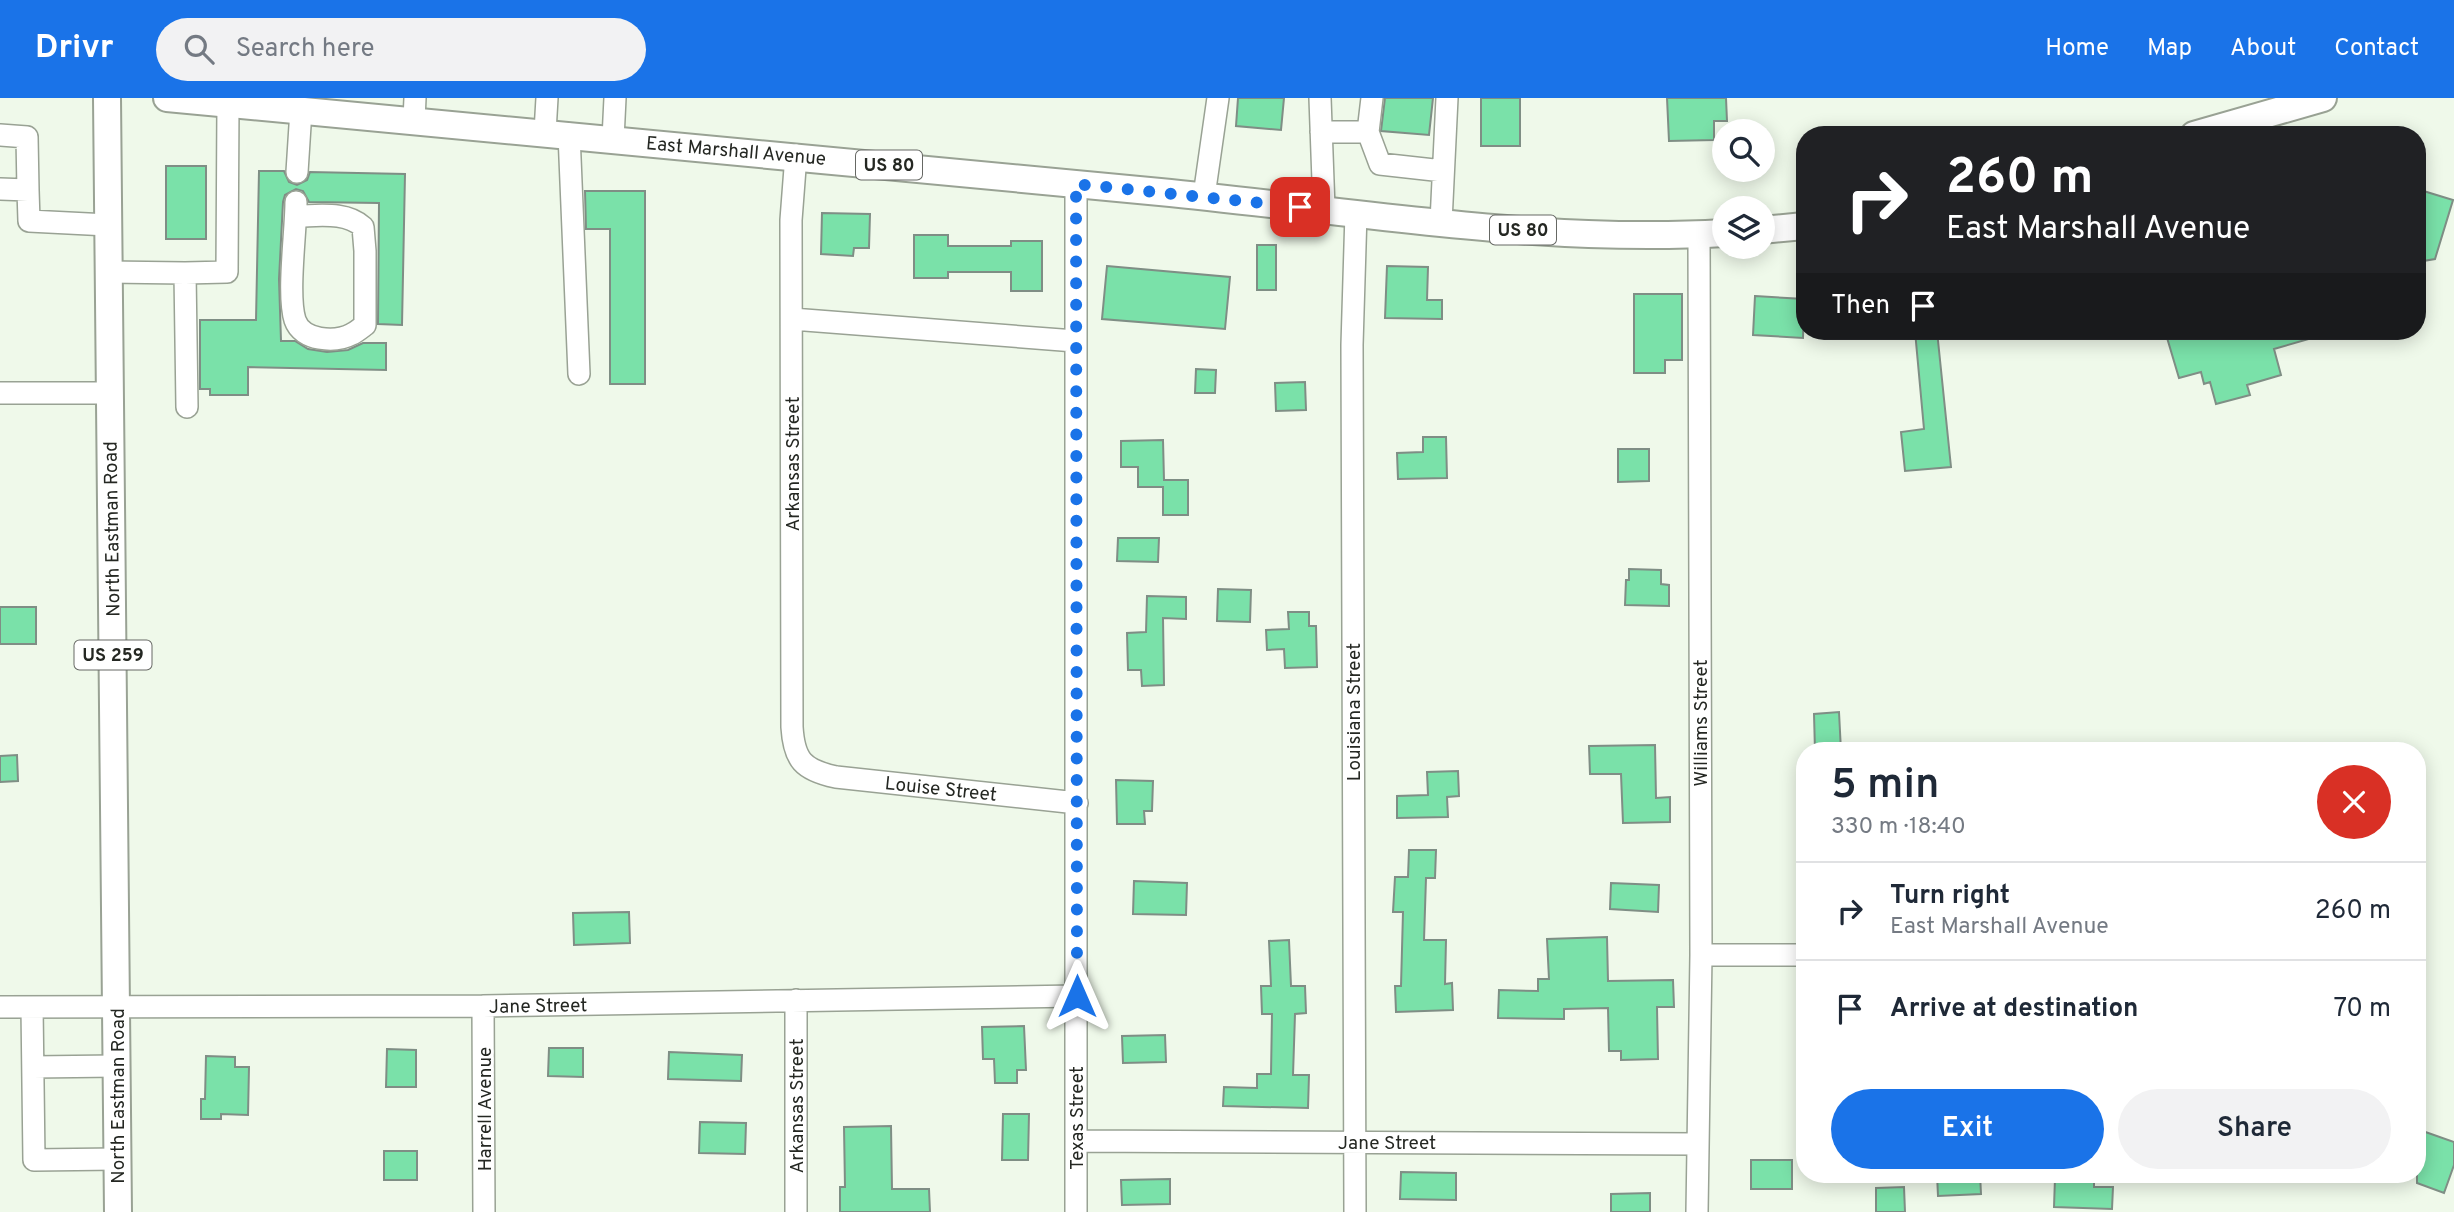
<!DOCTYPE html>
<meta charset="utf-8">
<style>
:root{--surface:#fff;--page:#f2f2f3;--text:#1f2937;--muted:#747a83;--line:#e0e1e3;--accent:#1a73e8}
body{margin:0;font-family:Overpass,sans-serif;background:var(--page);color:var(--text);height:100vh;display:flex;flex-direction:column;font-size:26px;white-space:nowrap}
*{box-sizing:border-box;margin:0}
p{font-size:23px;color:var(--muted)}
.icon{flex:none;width:38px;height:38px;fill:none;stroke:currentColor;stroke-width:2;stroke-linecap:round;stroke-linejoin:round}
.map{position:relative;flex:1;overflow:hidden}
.panel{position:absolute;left:1796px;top:644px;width:630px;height:441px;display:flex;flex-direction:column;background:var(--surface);border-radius:28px;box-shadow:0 4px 18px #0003}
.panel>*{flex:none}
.top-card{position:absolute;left:1796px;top:28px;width:630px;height:214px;border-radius:28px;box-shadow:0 4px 18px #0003;background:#202124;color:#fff;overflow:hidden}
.tools{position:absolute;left:1712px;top:21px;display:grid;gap:14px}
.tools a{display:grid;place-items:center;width:63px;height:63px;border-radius:50%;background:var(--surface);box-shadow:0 4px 18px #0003;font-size:35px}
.pin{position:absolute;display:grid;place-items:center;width:60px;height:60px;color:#fff;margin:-30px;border-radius:14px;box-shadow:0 4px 10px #0006}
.me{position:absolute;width:77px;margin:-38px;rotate:0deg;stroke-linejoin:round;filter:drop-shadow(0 0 5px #0008)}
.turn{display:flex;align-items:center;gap:24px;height:147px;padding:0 35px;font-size:32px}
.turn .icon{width:91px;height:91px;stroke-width:2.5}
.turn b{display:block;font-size:49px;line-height:60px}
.then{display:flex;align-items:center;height:66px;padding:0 35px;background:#0003;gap:14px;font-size:26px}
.round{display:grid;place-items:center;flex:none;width:74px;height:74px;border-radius:37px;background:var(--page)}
.overview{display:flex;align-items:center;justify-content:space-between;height:119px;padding:0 35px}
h1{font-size:42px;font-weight:600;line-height:52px}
.button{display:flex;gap:14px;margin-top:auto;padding:14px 35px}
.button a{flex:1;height:80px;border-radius:42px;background:var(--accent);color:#fff;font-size:28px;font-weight:600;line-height:80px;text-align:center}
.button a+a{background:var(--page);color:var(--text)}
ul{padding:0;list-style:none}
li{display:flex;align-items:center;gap:21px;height:98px;padding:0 35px;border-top:2px solid var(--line)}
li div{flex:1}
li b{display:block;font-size:26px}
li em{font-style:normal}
header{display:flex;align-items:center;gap:42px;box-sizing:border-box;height:98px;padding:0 35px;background:var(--accent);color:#fff}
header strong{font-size:33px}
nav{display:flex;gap:38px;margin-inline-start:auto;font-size:24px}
.search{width:490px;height:63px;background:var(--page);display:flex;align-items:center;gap:18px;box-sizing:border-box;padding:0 24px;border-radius:38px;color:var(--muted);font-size:26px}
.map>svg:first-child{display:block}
</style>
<header>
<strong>Drivr</strong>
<div class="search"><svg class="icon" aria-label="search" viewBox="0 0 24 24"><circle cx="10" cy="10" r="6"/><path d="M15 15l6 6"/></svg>Search here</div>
<nav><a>Home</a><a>Map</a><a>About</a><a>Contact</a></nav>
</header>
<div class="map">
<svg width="2454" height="1114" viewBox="0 0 2454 1114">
<rect width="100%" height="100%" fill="#eff9ea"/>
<path fill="#7ae1a9" stroke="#7f8e85" stroke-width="2" d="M1238 0H1284L1281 32 1236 28Z
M1385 0H1433L1429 37 1381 33Z
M1481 0H1520V48H1481Z
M1667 0H1726L1727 23H1714V42L1669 43Z
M166 68H206V141H166Z
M259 73H284L289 84 297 87 307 82 310 74 405 76 402 227 378 226 379 105 309 104 303 93 296 91 285 97 283 104 279 181 281 243H295L308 251 327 254 348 252 363 245H386V272L248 269V297H210V291H200V222H256Z
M2417 91 2453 102 2435 161 2417 164Z
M585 93H645V286H610V131H586Z
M822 115 870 116 869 150H854L853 158 821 156Z
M914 137H948V148H1011V143H1042V193H1011V174H948V180H914Z
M1257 147H1276V192H1257Z
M1107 168 1230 179 1225 231 1102 221Z
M1387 168 1428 169 1427 202H1442V221L1385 220Z
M1634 196H1682V262H1665V275H1634Z
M1755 198 1804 201 1803 240 1753 237Z
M1915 233H1937L1951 369 1905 373 1901 334 1924 331Z
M2165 233H2318L2319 238 2274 251 2281 277 2247 287 2250 297 2216 306 2210 284 2204 286 2201 274 2179 280Z
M1196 271 1216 272 1215 295H1195Z
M1305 284 1306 312 1276 313 1275 285Z
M1423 339H1446L1447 380 1398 381 1397 355 1423 354Z
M1163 342 1164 382H1188V417H1163V389H1138V369H1121V343Z
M1618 351H1649V383L1618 384Z
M1118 440H1159L1158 464 1117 463Z
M1629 471 1661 472V486L1669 487V508L1625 507 1626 482H1629Z
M1218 491 1251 492 1250 524 1217 523Z
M1147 498 1186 499V521L1163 520 1164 587 1142 588 1141 572H1128L1127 535 1146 534Z
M0 509H36V546H0Z
M1288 514H1309V528H1316L1317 569 1285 570 1284 551 1267 552 1266 532 1289 531Z
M1839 614 1841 653H1815L1814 616Z
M1655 647 1656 700 1670 699V724L1623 725 1621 676H1590L1589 648Z
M17 657 18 683 0 684V658Z
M1458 673 1459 698 1447 699 1448 719 1397 720V698L1428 697 1427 674Z
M1116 682 1153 683 1152 713H1144L1145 726H1117Z
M1409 752H1436L1435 780H1426L1424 842H1446L1445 886 1452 885 1453 912 1396 914 1395 888H1401L1403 814H1393L1395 779H1408Z
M1134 783 1187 785 1186 817 1133 816Z
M1611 785 1659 787 1658 814 1610 811Z
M629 814 630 845 574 847 573 815Z
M1607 839 1608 883 1673 882 1674 909H1657L1658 961 1621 962V953H1609L1608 910 1564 911V921L1498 920 1499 892 1538 893V881H1549L1547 841Z
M1289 842 1291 888H1305L1306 915 1295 916 1293 977H1309L1308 1010 1223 1008 1224 989 1257 990V976H1271L1272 916H1262L1261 888H1271L1269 843Z
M1024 928 1026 972H1017V985H995L994 961H983L982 929Z
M1165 937 1166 964 1123 965 1122 938Z
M549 950H583V979L548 978Z
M387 951 416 952V989H386Z
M669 954 742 957 741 983 668 981Z
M206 958 235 959V969H249L248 1017 221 1016V1021H201V1001H205Z
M1003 1016H1029L1028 1062H1002Z
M700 1024 746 1025 745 1056 699 1055Z
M891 1028 892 1091H929L930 1114H840V1089H845L844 1029Z
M2417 1031 2454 1044V1067L2444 1095 2417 1085Z
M384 1053H417V1082H384Z
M1751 1062H1792V1091H1751Z
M1401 1074 1456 1075V1102L1400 1101Z
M1937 1076H1980L1981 1096 1938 1098Z
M2055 1080 2094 1082V1089H2113L2112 1111 2054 1109Z
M1170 1081V1106L1122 1107 1121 1082Z
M1904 1089 1905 1114H1876V1090Z
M1650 1095V1114H1611V1096Z"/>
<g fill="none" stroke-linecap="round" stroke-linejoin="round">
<g stroke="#99a294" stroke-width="24">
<path id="minor" d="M1320 0 1324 111
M414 22 415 0
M545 34 547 0
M1321 34H1368L1372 0
M1368 34 1380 66 1443 73
M569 36 579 276
M0 37 27 39 28 92
M613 41 615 0
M796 57 791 122 792 629C794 662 803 672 836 679L1077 705
M297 74 301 12
M1076 86V1114
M0 91 28 92 29 123 108 127
M1204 98 1218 0
M296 118C318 118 346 113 363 129L365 153V227C361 230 356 234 352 236 335 245 302 243 295 222 287 197 296 133 296 104
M1441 124 1447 0
M108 174 185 175 187 309
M185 175 227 174 228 6
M792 221 1075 243
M0 295H110
M1701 857H1804
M796 902V1114
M483 908 484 1114
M0 909 483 908 1077 898
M32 909 34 1062 117 1061
M33 969 116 968
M1076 1043 1698 1046
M1355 1114 1352 247 1356 115
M1697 1114 1701 857 1699 137"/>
</g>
<g stroke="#99a294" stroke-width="30">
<path id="major" d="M107 0 118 1114
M167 0C498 31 829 62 1160 94 1347 112 1536 146 1724 135
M2194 37 2323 0
M1762 132 1804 128"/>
</g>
<use href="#minor" stroke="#fff" stroke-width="21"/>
<use href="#major" stroke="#fff" stroke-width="26"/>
</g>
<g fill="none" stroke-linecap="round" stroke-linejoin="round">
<path stroke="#1a73e8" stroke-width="12" stroke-dasharray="0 21.6" d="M1077 898 1076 86 1300 109"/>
</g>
<g text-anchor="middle" stroke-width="5" stroke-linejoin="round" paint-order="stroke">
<g fill="#fff" stroke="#666864" stroke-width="2">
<rect x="856" y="52.5" width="66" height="29" rx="5"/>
<rect x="1490" y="117.5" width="66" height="29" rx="5"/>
<rect x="74.5" y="542.5" width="77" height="29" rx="5"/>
</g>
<g font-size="18" font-weight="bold" fill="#242722">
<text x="889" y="73">US 80</text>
<text x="1523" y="138">US 80</text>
<text x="113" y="563">US 259</text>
</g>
<g font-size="19" fill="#242722" stroke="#fff">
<text transform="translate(736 52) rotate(5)" y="7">East Marshall Avenue</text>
<text transform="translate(792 366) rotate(-90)" y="7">Arkansas Street</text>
<text transform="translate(111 431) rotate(-91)" y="7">North Eastman Road</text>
<text transform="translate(1353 614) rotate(-90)" y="7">Louisiana Street</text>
<text transform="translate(1700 625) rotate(-90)" y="7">Williams Street</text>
<text transform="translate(941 690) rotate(6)" y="7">Louise Street</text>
<text transform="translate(538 907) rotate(-1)" y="7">Jane Street</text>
<text transform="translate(117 998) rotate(-90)" y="7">North Eastman Road</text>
<text transform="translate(796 1008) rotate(-90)" y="7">Arkansas Street</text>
<text transform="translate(484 1011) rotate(-90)" y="7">Harrell Avenue</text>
<text transform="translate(1076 1020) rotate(-90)" y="7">Texas Street</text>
<text x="1387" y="1051">Jane Street</text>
</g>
</g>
</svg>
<div class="tools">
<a><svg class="icon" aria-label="search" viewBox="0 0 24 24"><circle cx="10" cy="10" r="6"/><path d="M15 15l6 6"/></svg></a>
<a><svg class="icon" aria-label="layers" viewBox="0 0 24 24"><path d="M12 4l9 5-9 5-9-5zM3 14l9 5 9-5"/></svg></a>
</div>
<div class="pin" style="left:1300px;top:109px;background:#d93025"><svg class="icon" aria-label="arrive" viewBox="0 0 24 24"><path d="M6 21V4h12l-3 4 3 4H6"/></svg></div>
<svg class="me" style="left:1077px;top:898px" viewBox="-20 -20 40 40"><path d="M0-17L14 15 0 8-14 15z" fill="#1a73e8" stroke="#fff" stroke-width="4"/></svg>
<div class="top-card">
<div class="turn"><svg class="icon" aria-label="right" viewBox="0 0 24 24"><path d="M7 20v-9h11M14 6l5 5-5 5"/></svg><div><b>260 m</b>East Marshall Avenue</div></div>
<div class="then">Then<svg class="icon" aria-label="arrive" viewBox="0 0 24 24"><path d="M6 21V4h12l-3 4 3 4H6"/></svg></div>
</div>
<section class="panel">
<div class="overview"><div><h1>5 min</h1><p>330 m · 18:40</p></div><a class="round" style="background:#d93025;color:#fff"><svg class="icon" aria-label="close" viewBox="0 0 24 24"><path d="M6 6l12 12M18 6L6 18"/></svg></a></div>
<ul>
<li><svg class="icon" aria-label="right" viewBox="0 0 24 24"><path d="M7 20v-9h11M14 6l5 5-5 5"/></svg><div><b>Turn right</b><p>East Marshall Avenue</p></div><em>260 m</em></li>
<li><svg class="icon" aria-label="arrive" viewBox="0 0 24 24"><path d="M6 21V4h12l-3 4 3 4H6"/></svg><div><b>Arrive at destination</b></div><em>70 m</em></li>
</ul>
<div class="button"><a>Exit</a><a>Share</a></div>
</section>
</div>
